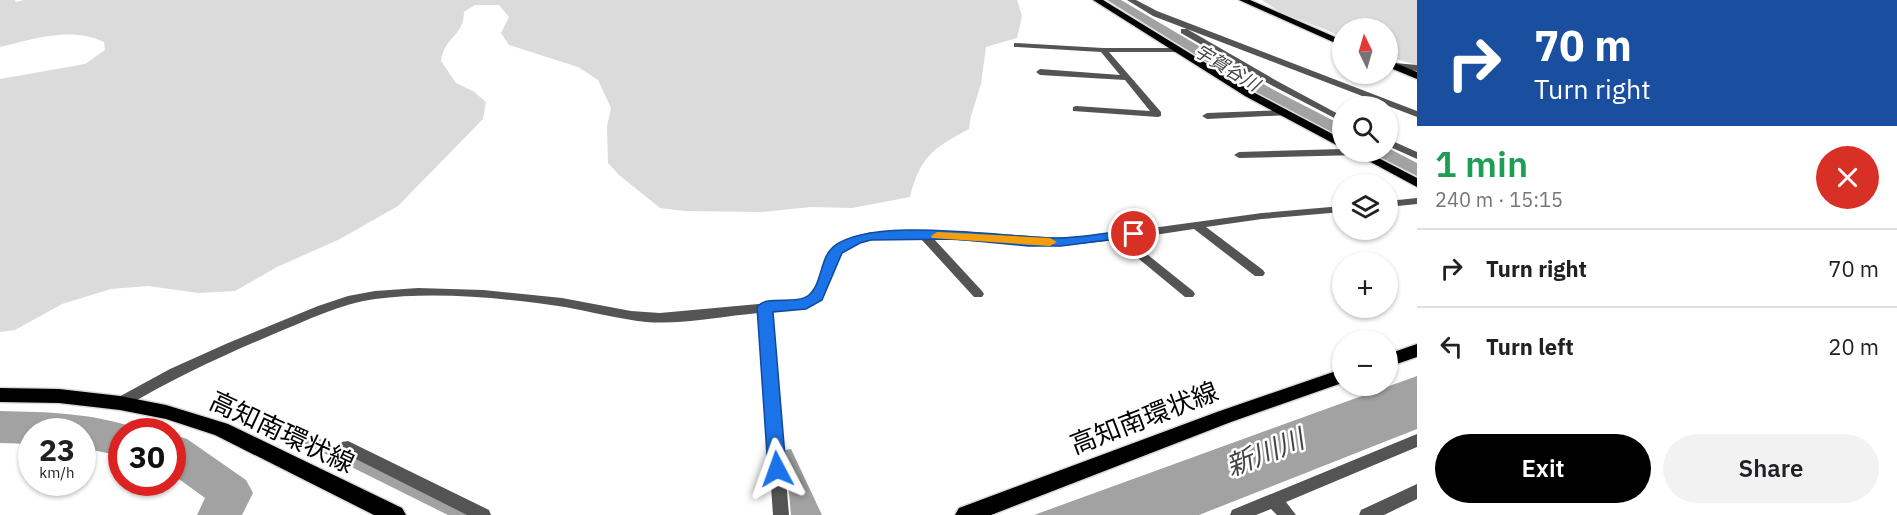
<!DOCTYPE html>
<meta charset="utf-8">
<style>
:root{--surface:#fff;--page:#f2f2f2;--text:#202124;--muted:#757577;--line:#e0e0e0;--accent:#000}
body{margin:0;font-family:"IBM Plex Sans","Noto Sans JP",sans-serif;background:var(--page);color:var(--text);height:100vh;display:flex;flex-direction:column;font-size:22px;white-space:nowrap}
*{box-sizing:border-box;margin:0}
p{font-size:20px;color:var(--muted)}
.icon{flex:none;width:33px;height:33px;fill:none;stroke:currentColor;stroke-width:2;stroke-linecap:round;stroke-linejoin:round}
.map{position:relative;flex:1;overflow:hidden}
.panel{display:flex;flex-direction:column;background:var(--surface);width:480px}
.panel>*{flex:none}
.hud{background:#1a4fa0;color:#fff;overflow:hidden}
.needle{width:39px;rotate:355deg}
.fabs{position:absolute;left:1332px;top:18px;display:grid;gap:12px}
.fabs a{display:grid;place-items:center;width:66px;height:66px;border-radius:50%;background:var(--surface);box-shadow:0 2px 4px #0004;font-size:30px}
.speed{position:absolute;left:18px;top:418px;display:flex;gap:12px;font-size:30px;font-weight:700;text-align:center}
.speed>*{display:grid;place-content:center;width:78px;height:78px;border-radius:50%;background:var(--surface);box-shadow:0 2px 4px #0004;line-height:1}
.speed small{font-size:15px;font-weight:400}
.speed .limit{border:9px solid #d22;background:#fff;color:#111}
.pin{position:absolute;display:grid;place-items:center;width:51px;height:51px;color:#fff;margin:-26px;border:3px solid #fff;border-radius:50%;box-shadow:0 2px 6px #0007}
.me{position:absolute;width:66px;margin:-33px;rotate:356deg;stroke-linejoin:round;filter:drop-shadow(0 0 4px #0008)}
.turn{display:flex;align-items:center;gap:21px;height:126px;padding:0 18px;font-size:27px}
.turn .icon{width:78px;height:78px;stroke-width:2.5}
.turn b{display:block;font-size:42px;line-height:51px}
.round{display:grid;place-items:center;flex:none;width:63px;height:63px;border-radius:32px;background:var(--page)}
.headline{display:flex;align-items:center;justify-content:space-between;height:102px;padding:0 18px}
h1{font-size:36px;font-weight:600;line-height:45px;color:#1e9e55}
.action{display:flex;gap:12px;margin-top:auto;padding:12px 18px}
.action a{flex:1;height:69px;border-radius:36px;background:var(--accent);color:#fff;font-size:24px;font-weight:600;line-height:69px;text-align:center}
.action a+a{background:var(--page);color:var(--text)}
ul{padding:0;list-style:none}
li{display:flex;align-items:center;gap:18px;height:78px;padding:0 18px;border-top:2px solid var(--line)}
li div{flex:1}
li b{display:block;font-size:22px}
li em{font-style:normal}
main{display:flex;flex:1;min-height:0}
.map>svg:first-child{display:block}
</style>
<main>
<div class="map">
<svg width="1417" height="515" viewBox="0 0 1417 515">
<rect width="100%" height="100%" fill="#fff"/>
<path fill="#dbdbdb" d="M0 0H15L16 2 24 0H1017L1022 16 1017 38 986 47 981 84 971 116 969 129C933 148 920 157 910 197L852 208 811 207 761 212 685 211 660 208 619 175 608 163 607 126 611 108 598 80 578 67 509 45 501 33 509 17 499 5H475L464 12C464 36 444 37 441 61L456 83 473 91 486 102 483 119 398 206 340 239 277 267 235 291 199 293 148 286 111 289 62 304 15 330 0 332V79L85 64 105 50 104 42C72 26 33 39 0 47Z
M1262 0H1417V65L1388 57V28H1342V38C1317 23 1285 19 1262 0Z"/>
<path fill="#a2a2a2" d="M1107 0H1121L1272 89 1342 125V138L1253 91Z
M1388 148 1417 163V176L1369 152H1388Z
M1417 376V429L1199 515H1034Z
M292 425 473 515H448L283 433Z
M791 449 822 515H791L785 450Z
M215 495 239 496 229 515H202Z"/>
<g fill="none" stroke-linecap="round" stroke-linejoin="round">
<path fill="#a2a2a2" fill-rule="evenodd" d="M0 411C47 412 92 413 136 428L138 432H122V456L82 448V432H32V444L0 443Z
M172 434 187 439 246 480 253 493 242 515H197L205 498 172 474Z"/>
<g stroke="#dbdbdb" stroke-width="3">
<path id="primary" d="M1093 0H1103L1253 92 1342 139V148L1245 96Z
M1239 0H1250L1342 40V46Z
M1388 60 1417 72V79L1388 67Z
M1352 152H1367L1417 178V187Z
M1417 344V357L1388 367V354Z
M1342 369V383L1231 422 991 515H955L959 508 1217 412Z
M0 388 59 389 120 396 166 405 228 424 402 508 406 515H374L215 435 166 419 120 410 59 403 0 402Z"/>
</g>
<path fill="#545454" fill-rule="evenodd" d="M1127 0H1136L1157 11 1417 111V117L1153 16Z
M1181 29H1187L1277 81 1342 116V122L1271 85 1181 33Z
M1014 43 1103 48H1177L1181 50 1177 52H1109L1161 112V116L1158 117 1073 111V107L1076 106 1150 111 1125 80 1040 75 1036 72 1040 69 1120 75 1101 52 1017 47H1014Z
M1395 63 1417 65V71L1392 68V64Z
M1285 110 1288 111V115L1207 119 1202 116 1207 113Z
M1388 139 1417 152V159L1388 146Z
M1342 149V152H1363L1358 155 1239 158 1234 155 1239 152Z
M1417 198V204L1388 207V201Z
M1342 206V212L1262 219 1206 227 1263 270 1265 273 1263 276H1255L1194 229 1128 239 1193 291 1195 294 1193 297H1185L1116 240 1061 246 934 239 982 291 984 294 982 297H974L921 239C895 239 867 235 845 251 840 254 838 261 836 267 818 311 819 307 772 312L789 515H773L759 313C723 316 681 325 646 322 619 319 592 312 565 307 504 298 436 291 375 299 340 304 308 320 276 333 224 355 174 378 125 407L120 409 115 407 113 403 115 399 170 369 228 343 318 306 348 296 375 291 418 288 483 290 562 298 631 311 660 313 803 300 812 294 833 247 852 237 871 232 955 231 1061 238 1101 235 1262 213Z
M1417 434V447L1286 502 1296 515H1277L1271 509 1256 515H1230L1232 510Z
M348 441 489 510 491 515H467L342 452 340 447 342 442Z
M1417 484V499L1384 515H1359L1361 510Z"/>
<use href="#primary" fill="#000" fill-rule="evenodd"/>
</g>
<path fill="#1a73e8" stroke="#114b97" stroke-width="1.5" d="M1134 230 1141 234 1139 236 1061 246H1028L955 239 871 240 860 243 842 253 822 300 806 309 773 312 786 469 784 474 777 477 771 474 768 469 757 307C767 294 796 306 809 295 822 284 820 258 833 247 872 215 1005 238 1057 238 1083 238 1109 232 1134 230Z"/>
<path fill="#f59e0b" d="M937 232 1050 238 1057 242 1050 246 932 238 931 236Z"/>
<g text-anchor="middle" stroke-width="5" stroke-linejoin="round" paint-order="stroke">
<g font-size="18" font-style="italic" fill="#434343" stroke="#fff">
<text transform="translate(1227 68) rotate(31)" y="6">宇賀谷川</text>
</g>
<g font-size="26" fill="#000" stroke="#fff">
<text transform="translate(1144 418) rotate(-21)" y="9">高知南環状線</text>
<text transform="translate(282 432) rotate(25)" y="9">高知南環状線</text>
</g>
<g font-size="27" font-style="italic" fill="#434343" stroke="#fff">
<text transform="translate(1265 453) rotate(-22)" y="9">新川川</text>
</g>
</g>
</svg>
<div class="fabs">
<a><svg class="needle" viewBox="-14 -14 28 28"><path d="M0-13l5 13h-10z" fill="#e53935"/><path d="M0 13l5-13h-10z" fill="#757577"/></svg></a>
<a><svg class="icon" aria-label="search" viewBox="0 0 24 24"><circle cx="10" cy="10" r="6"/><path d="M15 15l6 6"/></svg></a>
<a><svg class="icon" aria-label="layers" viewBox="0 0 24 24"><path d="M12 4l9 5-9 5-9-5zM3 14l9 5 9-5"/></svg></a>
<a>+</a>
<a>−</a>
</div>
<div class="speed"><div>23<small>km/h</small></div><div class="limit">30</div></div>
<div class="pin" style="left:1134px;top:234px;background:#d93025"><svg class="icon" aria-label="arrive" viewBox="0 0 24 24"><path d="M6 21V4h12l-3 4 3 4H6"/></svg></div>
<svg class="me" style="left:777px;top:469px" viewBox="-20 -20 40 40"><path d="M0-17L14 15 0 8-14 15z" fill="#1a73e8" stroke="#fff" stroke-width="4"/></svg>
</div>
<section class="panel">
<div class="hud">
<div class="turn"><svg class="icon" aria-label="right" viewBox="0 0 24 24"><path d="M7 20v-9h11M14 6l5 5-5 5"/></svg><div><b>70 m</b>Turn right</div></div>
</div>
<div class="headline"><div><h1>1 min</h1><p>240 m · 15:15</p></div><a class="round" style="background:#d93025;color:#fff"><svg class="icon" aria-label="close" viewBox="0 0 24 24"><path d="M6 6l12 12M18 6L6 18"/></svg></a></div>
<ul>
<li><svg class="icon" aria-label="right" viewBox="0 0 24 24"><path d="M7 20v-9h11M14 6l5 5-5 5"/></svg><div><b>Turn right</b></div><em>70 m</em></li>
<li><svg class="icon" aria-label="left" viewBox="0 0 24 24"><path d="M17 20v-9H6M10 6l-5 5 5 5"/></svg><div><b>Turn left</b></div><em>20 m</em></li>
</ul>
<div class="action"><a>Exit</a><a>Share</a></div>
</section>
</main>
